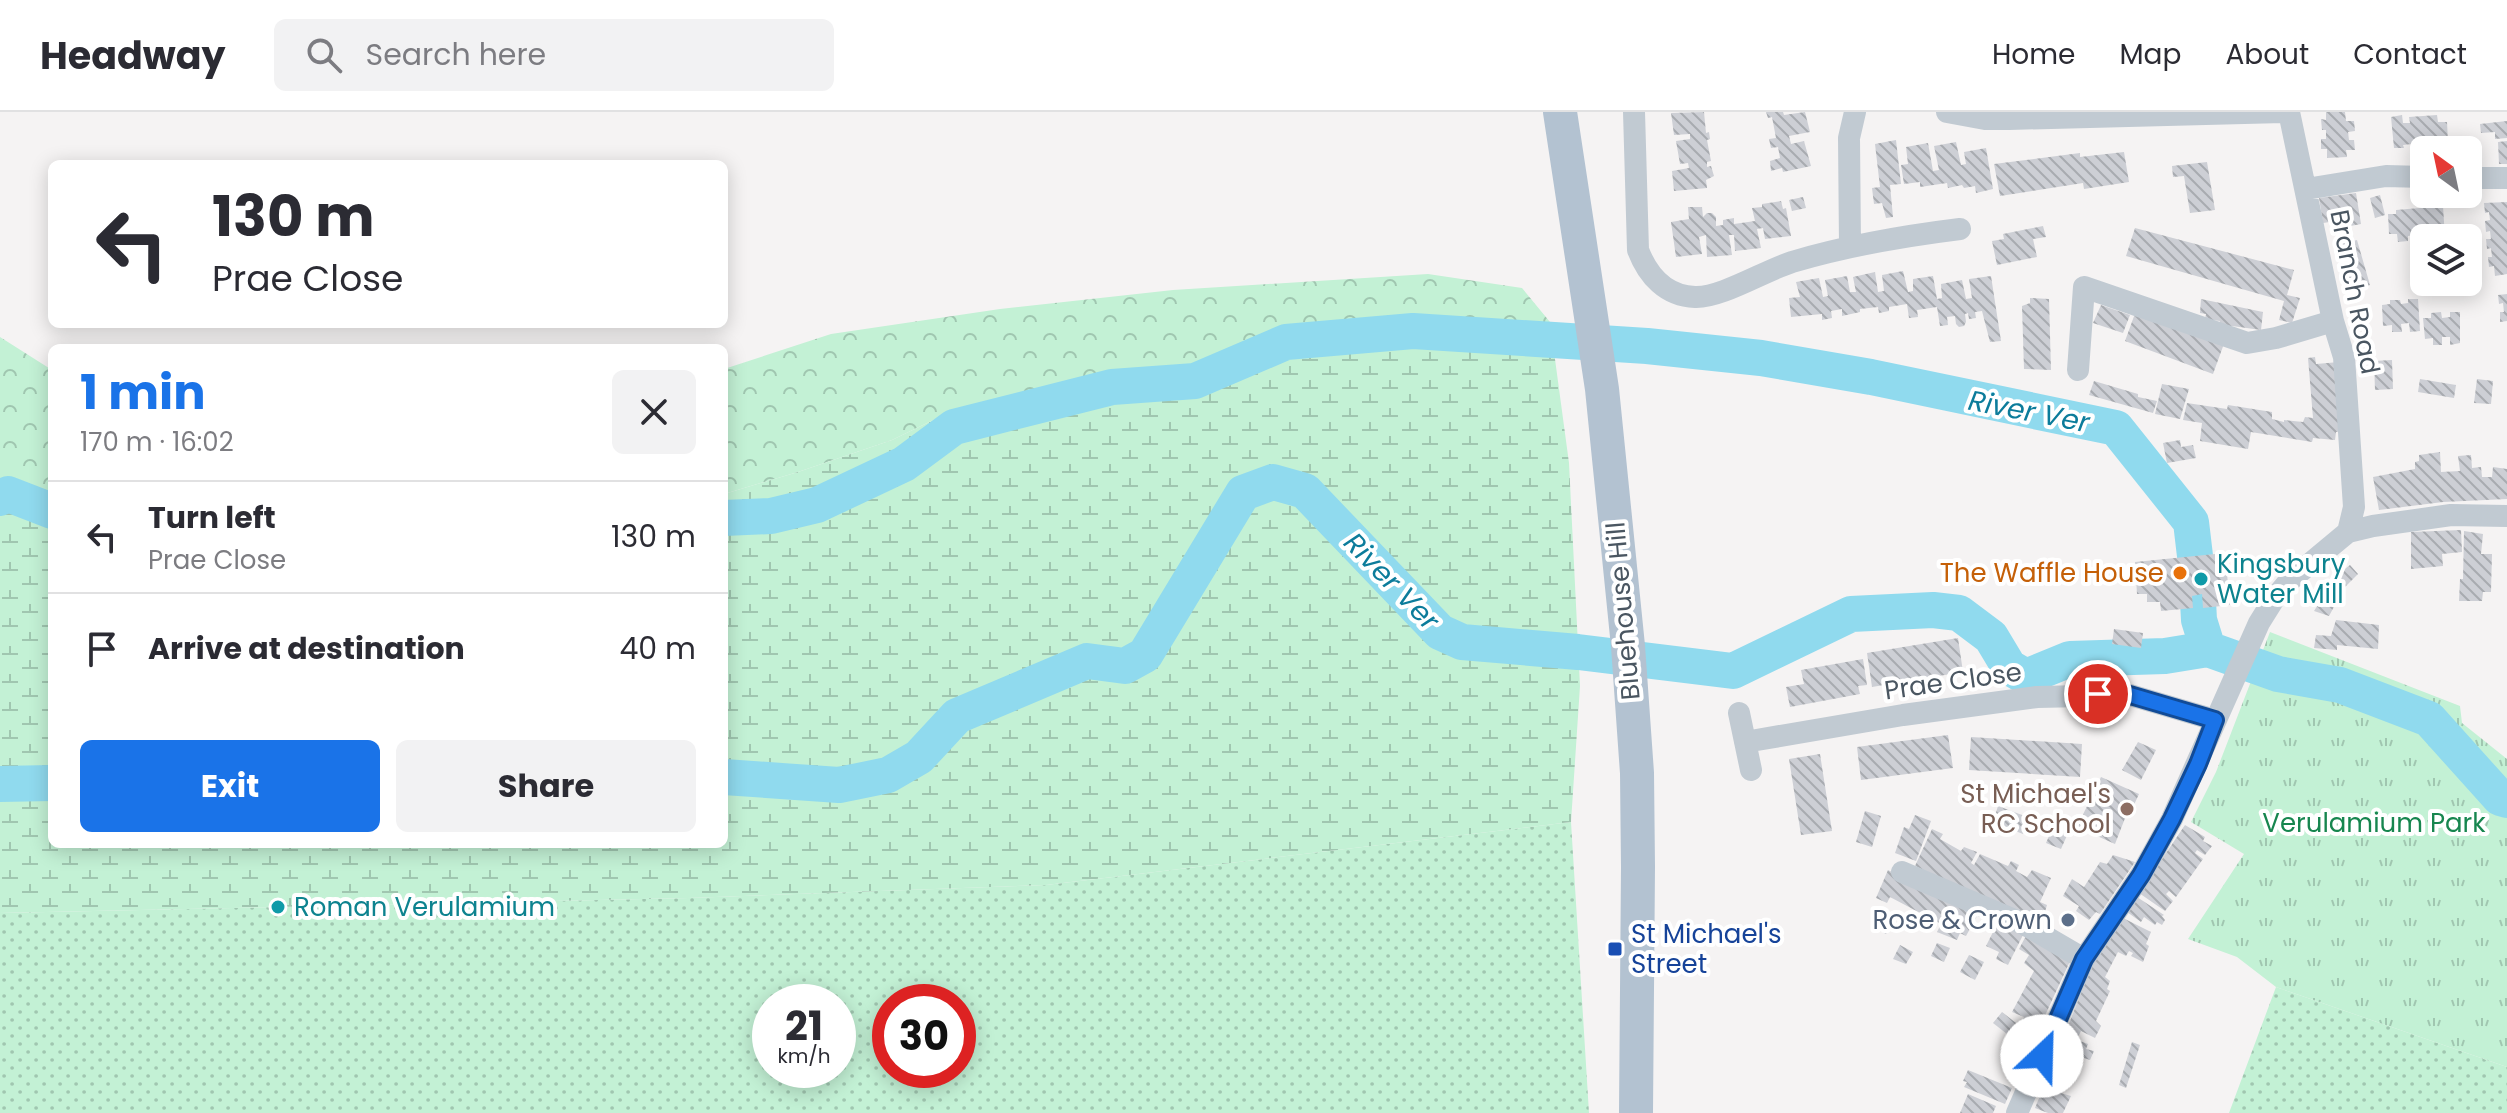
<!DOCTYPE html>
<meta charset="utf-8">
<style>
:root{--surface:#fff;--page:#f2f2f3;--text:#2b2b33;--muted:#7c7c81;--line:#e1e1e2;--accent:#1a73e8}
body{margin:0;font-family:Poppins,sans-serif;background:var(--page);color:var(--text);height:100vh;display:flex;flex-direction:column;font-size:30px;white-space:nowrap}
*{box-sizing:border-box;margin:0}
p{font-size:26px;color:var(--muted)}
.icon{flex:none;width:44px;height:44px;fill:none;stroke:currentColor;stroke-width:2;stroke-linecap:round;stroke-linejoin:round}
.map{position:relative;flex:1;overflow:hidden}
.panel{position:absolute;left:48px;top:232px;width:680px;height:504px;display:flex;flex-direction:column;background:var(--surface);border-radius:12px;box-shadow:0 4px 20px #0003}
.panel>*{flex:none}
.banner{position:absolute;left:48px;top:48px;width:680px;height:168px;border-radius:12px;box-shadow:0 4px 20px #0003;background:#fff;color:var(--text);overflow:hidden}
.needle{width:52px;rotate:327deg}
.tools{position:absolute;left:2410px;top:24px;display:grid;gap:16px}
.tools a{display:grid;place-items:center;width:72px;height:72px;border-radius:12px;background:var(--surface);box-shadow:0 4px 20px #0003;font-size:40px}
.speed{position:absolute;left:752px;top:872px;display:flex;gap:16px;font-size:40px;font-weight:700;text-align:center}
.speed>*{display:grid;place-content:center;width:104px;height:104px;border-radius:50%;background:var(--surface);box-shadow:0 4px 20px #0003;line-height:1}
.speed small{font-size:20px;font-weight:400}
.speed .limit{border:12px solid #d22;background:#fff;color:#111}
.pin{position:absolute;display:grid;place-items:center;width:68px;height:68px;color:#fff;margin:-34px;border:4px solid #fff;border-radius:50%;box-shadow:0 2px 8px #0007}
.me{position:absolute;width:88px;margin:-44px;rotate:24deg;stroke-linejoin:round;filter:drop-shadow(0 0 6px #0008)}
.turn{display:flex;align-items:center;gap:28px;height:168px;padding:0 32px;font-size:36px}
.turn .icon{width:104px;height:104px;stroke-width:2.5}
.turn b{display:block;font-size:56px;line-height:68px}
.round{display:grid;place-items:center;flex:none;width:84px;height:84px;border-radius:12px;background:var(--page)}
.summary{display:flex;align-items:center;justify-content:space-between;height:136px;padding:0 32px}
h1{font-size:48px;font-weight:700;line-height:60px;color:var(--accent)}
.primary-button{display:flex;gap:16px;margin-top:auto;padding:16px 32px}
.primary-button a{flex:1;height:92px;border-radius:12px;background:var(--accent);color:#fff;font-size:32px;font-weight:700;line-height:92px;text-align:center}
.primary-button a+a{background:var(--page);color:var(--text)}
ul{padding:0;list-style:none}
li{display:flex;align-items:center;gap:24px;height:112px;padding:0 32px;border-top:2px solid var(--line)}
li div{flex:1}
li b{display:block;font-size:30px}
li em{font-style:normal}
header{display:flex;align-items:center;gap:48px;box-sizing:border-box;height:112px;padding:0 40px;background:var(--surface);border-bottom:2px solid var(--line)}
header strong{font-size:38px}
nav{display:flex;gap:44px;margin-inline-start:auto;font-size:28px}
.search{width:560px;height:72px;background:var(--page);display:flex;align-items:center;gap:20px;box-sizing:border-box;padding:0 28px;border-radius:12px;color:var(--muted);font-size:30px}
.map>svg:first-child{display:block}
</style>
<header>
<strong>Headway</strong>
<div class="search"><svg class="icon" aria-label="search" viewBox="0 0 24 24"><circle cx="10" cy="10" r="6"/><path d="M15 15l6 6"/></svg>Search here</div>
<nav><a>Home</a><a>Map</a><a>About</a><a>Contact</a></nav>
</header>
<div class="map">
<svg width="2507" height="1001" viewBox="0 0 2507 1001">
<defs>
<pattern id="grass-dots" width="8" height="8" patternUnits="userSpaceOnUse" patternTransform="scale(2)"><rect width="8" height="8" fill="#c3f1d5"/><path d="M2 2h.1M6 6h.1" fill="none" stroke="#a0c6b0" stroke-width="1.8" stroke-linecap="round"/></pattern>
<pattern id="forest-crowns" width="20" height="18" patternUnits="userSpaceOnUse" patternTransform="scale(2)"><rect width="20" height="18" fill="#c3f1d5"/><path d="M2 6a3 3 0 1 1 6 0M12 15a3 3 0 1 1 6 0" fill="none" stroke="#a0c6b0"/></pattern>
<pattern id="wetland-marsh" width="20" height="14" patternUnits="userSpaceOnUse" patternTransform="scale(2)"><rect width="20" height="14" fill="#c3f1d5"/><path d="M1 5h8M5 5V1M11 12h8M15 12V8" fill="none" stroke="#a0c6b0"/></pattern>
<pattern id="park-tufts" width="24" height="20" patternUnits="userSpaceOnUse" patternTransform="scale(2)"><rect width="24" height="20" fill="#c3f1d5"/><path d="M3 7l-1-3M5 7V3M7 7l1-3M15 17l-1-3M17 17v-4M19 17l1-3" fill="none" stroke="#a0c6b0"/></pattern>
<pattern id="building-back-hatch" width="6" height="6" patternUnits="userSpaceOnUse" patternTransform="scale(2)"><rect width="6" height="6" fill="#cdcfd5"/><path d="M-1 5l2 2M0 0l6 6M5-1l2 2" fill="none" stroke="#a8abb0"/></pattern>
</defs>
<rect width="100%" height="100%" fill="#f5f3f3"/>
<path fill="url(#grass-dots)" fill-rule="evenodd" d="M1571 710 1589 1001H0V801L688 786 1046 773ZM770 890H838V958H770ZM890 890H958V958H890Z
M2276 875 2507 955V1001H2229Z"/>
<path fill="url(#forest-crowns)" d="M1428 162 1522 176 1550 210H1417L1285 222 1181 261 1083 273 954 298 892 328 798 360 724 382V257L831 222 1000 197 1173 178Z
M0 225 52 258V382L0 372Z"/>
<path fill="url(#wetland-marsh)" d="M1417 210H1550L1569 351 1580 574 1571 710 1046 773 688 786 0 801V372L52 382V732H724V382L798 360 892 328 954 298 1083 273 1181 261 1285 222Z"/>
<path fill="url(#park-tufts)" d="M2270 520 2460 594 2462 611 2507 647V955L2276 875 2237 845 2188 827 2244 742 2191 710 2216 660Z"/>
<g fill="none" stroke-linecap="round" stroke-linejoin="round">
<path stroke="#90daee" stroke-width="36" d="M0 386 8 382 52 399
M724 406 771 404 817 393 904 352 954 315 1112 275 1195 269 1286 230 1413 219 1647 234 1761 246 1871 265 2116 316 2191 410 2195 444
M2197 470 2199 508 2208 537 2278 562 2340 573 2429 607 2500 686 2507 688
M724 665 839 673 888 663 919 645 957 604 1087 549 1125 554 1145 543 1243 381 1273 370 1305 379 1440 520 1462 530 1578 540 1733 559 1851 502 1933 498 1959 501 1991 525 2009 555 2026 565 2070 547 2165 544 2208 537
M0 672 52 671"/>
</g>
<path fill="url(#building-back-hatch)" d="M1704 0 1706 21 1709 20 1710 27 1707 28 1711 49 1707 50V55L1711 54 1714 64 1706 68 1707 76 1674 79 1672 59 1689 56 1688 51 1680 52 1676 29 1690 27V22L1674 23 1671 1Z
M1766 0H1783L1784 3 1805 0 1810 20 1789 24 1791 32 1804 29 1811 54 1783 60 1782 56 1771 59 1770 49 1780 46 1778 35 1771 36 1769 27 1776 26 1772 5 1768 6Z
M2326 0H2345L2346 9H2354L2355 19 2348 20 2349 28H2354L2355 38H2346L2347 45 2327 46V37H2321V27H2326V18H2322L2321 7 2326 8Z
M2402 3 2403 11H2410L2409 5 2437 3 2438 10H2447L2448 30H2439L2440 34 2431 35V30L2422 31V35L2412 36V32L2403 33 2404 36H2394L2391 5Z
M2507 9V26L2495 27V20L2481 21 2480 12Z
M1896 28 1901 72 1890 73 1893 105 1886 106 1882 91 1874 92 1872 76 1880 75 1875 32Z
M2507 29V52H2499L2498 30Z
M1956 30 1961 53 1966 52 1964 40 1986 36 1993 77 1976 81 1975 74 1964 76 1962 73 1948 76 1947 71 1920 75V70L1904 72 1901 53 1908 52 1906 35 1928 31 1933 59 1939 58 1934 34Z
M2124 40 2129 70 2084 77 2083 71 2000 84 1994 52 2080 41V45Z
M2207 50 2215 98 2190 101 2184 64 2173 65 2172 54Z
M2356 81 2361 112 2345 115 2344 108 2323 111 2319 86Z
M2380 83 2385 103 2375 106 2370 86Z
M1803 85 1806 96 1792 99 1789 88Z
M1781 89 1783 97 1786 96 1791 124 1765 127 1763 116 1757 117 1761 136 1735 139 1734 123H1729L1732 143 1707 145 1706 123 1699 125 1702 142 1676 145 1671 110 1689 107 1688 95H1702L1703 105 1707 101H1712L1716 105V114L1723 113V108L1734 106V112L1755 109 1752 96 1762 95V92Z
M2507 90V162L2495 164 2494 154 2489 155 2488 145H2492L2491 136 2487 137 2486 127H2491L2490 119 2486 120 2485 109 2490 108 2489 100 2485 101 2484 91Z
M2443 94 2445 126H2424V129L2415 130V123L2408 124V129L2398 130 2397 122H2389L2388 102H2396V98Z
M2043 114 2046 125 2033 127 2037 145 1997 153 1992 129 2004 127 2003 122Z
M2135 116 2294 158 2287 183 2300 186 2292 211 2279 208 2284 189 2126 144Z
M2357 128 2370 173 2349 179 2336 133Z
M1903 159 1908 180 1913 179V167L1933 164 1937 187 1942 186 1941 172 1962 168 1966 187 1972 186 1969 167 1991 164 2001 229 1990 230 1982 199 1975 200 1976 206 1969 207 1968 201 1965 202 1966 210 1964 214 1959 215 1956 212 1955 204 1947 205 1948 213 1940 214 1937 195 1917 198 1918 205 1909 206 1907 192 1889 195V199L1879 201 1878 195 1860 197V200L1842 204V197L1831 199 1832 206 1822 208V202L1791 205 1789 186 1800 185 1796 170 1819 166 1823 185 1828 184 1825 168 1847 164 1850 180H1856L1853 165 1875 160 1878 180 1884 179 1882 163Z
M2507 182V209L2500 210V200H2504L2503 191 2499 192 2498 183Z
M2030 186 2049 187 2051 258 2024 257 2022 194 2030 191Z
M2201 187 2263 200 2261 218 2232 214 2217 216 2220 209 2205 207 2206 202 2200 201Z
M2408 187H2418L2420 219 2410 220 2409 211 2401 212 2402 220H2392V213L2383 214 2382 193 2390 192V188H2400L2401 192 2408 191Z
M2101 193 2130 203 2123 221 2093 211Z
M2137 196 2225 229 2213 262 2125 229Z
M2441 200 2442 206 2450 205V200H2460V231L2450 233V225H2442V233H2433V226L2425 227 2423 206H2431V201Z
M2315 245 2316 252 2339 250 2343 319 2336 320 2335 328 2313 326 2312 330 2251 320 2248 337 2200 329 2202 311 2183 308 2187 291 2227 297 2228 293 2272 300V307L2284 310V308L2303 310 2305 305 2313 306 2308 246Z
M2392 248 2393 277 2375 278 2374 249Z
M2420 267 2456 273 2454 286 2418 280Z
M2477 267 2493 269 2491 292 2474 291Z
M2094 269 2138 282V285L2157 289 2153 301 2089 283Z
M2162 272 2189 277 2180 307 2155 302Z
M2180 328 2181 335 2193 333 2196 346 2167 351 2163 331Z
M2440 340 2441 360 2460 359 2458 344 2471 343 2472 356 2481 355 2482 365H2492L2493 355 2507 357V387L2443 390 2379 398 2373 365 2415 357V350L2419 349V343Z
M2461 418 2462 440 2442 442 2443 454 2411 457V420Z
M2464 419 2483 422 2481 442H2492L2491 480H2483L2482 489H2459L2460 467H2463Z
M2225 441 2230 493 2203 496 2202 482 2192 484 2193 496 2161 499 2160 490H2147V482H2137L2135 450Z
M2350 453 2358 462 2339 481 2333 491 2335 493 2329 504 2314 499 2321 488 2317 485 2329 469Z
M2336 508 2379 513 2378 537 2337 533V538L2314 536 2316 523 2331 524Z
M2114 517 2143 521 2141 536 2112 532Z
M1958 526 1963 560 1872 575 1867 541Z
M1863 547 1867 573 1858 574 1860 582 1790 595 1786 575 1804 572 1801 558Z
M1948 623 1953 656 1861 668 1857 635Z
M1971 625 2082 632 2080 665 1969 658Z
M2138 630 2156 638 2141 668 2122 658Z
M1820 642 1832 719 1801 723 1789 647Z
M2101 665 2139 682 2132 697 2129 696 2115 732 2077 715Z
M1998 694 2030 706 2023 722 1993 710Z
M1865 699 1881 704 1872 735 1856 730Z
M1915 703 1931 709 1916 749 1895 741 1904 715 1909 717Z
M2058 703 2073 710 2061 737 2046 731Z
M2185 713 2205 725 2203 729 2212 734 2205 743 2197 738 2195 741 2203 747 2176 785 2169 779 2166 782 2173 789 2165 799 2139 781Z
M1932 717 1943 722 1940 727 1961 739 1964 735 1977 740 1971 751 1974 753 1980 742 2008 754 2011 749 2019 753 2016 759 2027 765 2032 758 2051 766 2040 790 2047 793 2045 800 2053 804 2046 817 1915 754Z
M2113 743 2135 750 2100 802 2096 800 2089 808 2076 799 2079 794 2063 784 2072 767 2084 775 2100 750 2107 752Z
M1888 758 1977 804 1966 824 1960 821 1957 828 1937 820 1941 812 1890 785 1887 791 1876 786Z
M2137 785 2164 803 2162 804 2165 808 2162 813 2157 810 2155 813 2144 805 2141 810 2127 800Z
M1880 802 1893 809 1886 822 1873 815Z
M2121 805 2151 820 2146 832 2149 834 2143 850 2131 844 2133 841 2129 839 2126 844 2118 840 2105 865 2110 869 2107 877 2110 879 2096 909 2101 914 2095 926 2081 919 2076 929 2064 924 2094 848Z
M1998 810 2023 823 2008 853 1996 847 1999 840 1986 834Z
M2029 818 2072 845 2024 949 2010 942 2024 905 2012 900 2034 859 2024 851 2029 843 2019 837Z
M1937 831 1950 836 1944 850 1931 844Z
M1900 833 1913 840 1906 852 1893 847Z
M1969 843 1984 850 1975 868 1960 860Z
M2002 900 2016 911 2007 922 1993 911Z
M2080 929 2088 932 2086 937 2094 939 2090 948 2081 945 2077 954 2073 951 2061 981 2071 984 2063 1001H2048L2035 996 2062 930 2077 934Z
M2132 930 2140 933 2126 976 2119 973Z
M1968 958 2012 976 2005 992 1964 975 1967 970 1963 969Z
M1968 982 1996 994 1993 1001H1960Z"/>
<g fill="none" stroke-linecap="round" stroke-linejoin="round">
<path stroke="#c1cad2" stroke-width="22" d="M1634 0 1638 138C1648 164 1666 184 1695 185 1721 186 1764 159 1792 150 1846 134 1903 124 1960 117
M1947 0 1985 7H2009L2283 0
M2289 0 2333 209 2344 245 2354 395 2348 420
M2468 66H2507
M2306 77 2386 64 2424 65
M1850 134 1849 26 1855 0
M2078 258 2084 175 2247 231 2276 226 2333 209
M1739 601 1751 658
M1745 630 1903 603 2037 585 2130 583 2215 608
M1902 760 2024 812 2084 847
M2017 1001 2084 847 2141 763 2172 707 2259 511 2274 487 2289 469 2348 420 2373 414 2451 403 2507 404"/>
<path stroke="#b3c2d1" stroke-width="34" d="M1560 0 1602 277 1628 534 1637 661 1638 755 1636 1001"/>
</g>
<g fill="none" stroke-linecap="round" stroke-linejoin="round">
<g stroke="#114b97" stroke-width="20">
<path id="route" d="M2042 944 2084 847 2141 763 2172 707 2198 652 2215 608 2130 583 2098 582"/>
</g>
<use href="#route" stroke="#1a73e8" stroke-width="14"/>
</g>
<circle fill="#e8710a" stroke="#fff" stroke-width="3" cx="2180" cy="461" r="8"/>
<g fill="#0f9aa8" stroke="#fff" stroke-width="3">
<circle cx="2201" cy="467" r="8"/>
<circle cx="278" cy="795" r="8"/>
</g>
<circle fill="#8d6e63" stroke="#fff" stroke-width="3" cx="2127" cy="697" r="8"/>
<circle fill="#5c6f8a" stroke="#fff" stroke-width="3" cx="2068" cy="808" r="8"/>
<rect fill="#1a4fb4" stroke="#fff" stroke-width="3" x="1607" y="829" width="16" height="16" rx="4"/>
<g text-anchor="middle" stroke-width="8" stroke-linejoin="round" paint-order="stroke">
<g font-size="26" fill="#4a5661" stroke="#fff">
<text transform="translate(2355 180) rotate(79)" y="9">Branch Road</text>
<text transform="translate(1623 499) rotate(-95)" y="9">Bluehouse Hill</text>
<text transform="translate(1953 569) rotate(-8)" y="9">Prae Close</text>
</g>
<g font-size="26" fill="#0d838f" stroke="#fff" text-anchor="start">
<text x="2217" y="461">Kingsbury<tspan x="2217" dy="30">Water Mill</tspan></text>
<text x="294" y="804">Roman Verulamium</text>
</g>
<g font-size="26" fill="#c56008" stroke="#fff" text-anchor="end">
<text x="2164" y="470">The Waffle House</text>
</g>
<g font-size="26" fill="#785e54" stroke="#fff" text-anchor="end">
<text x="2111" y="691">St Michael's<tspan x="2111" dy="30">RC School</tspan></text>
</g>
<g font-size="26" fill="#17864f" stroke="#fff">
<text x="2374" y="720">Verulamium Park</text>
</g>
<g font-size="26" fill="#4e5e75" stroke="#fff" text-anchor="end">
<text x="2052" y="817">Rose &amp; Crown</text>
</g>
<g font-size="26" fill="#164399" stroke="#fff" text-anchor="start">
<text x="1631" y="831">St Michael's<tspan x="1631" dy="30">Street</tspan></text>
</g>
<g font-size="28" font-style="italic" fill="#0c7c9b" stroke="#fff">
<text transform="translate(2029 299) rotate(11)" y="10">River Ver</text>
<text transform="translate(1392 469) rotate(46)" y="10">River Ver</text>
</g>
</g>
</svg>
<div class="tools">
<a><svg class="needle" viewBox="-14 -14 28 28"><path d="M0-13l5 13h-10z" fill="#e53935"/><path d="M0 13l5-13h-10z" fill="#7c7c81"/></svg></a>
<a><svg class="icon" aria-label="layers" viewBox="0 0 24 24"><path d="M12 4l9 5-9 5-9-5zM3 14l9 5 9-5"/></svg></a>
</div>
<div class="speed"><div>21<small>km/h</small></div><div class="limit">30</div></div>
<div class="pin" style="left:2098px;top:582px;background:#d93025"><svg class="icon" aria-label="arrive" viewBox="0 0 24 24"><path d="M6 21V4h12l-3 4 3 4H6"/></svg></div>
<svg class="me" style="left:2042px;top:944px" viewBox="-20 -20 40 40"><circle r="19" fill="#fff"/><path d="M0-13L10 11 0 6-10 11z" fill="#1a73e8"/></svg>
<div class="banner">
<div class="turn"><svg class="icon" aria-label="left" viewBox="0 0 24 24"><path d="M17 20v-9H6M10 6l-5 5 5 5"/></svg><div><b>130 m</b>Prae Close</div></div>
</div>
<section class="panel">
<div class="summary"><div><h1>1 min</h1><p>170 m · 16:02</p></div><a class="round"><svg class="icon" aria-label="close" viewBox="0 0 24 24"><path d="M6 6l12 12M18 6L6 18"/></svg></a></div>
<ul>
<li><svg class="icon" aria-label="left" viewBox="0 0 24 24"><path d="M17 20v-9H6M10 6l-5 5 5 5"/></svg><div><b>Turn left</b><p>Prae Close</p></div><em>130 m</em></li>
<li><svg class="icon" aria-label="arrive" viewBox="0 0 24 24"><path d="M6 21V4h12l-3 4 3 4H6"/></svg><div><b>Arrive at destination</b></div><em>40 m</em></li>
</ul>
<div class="primary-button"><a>Exit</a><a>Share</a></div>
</section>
</div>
